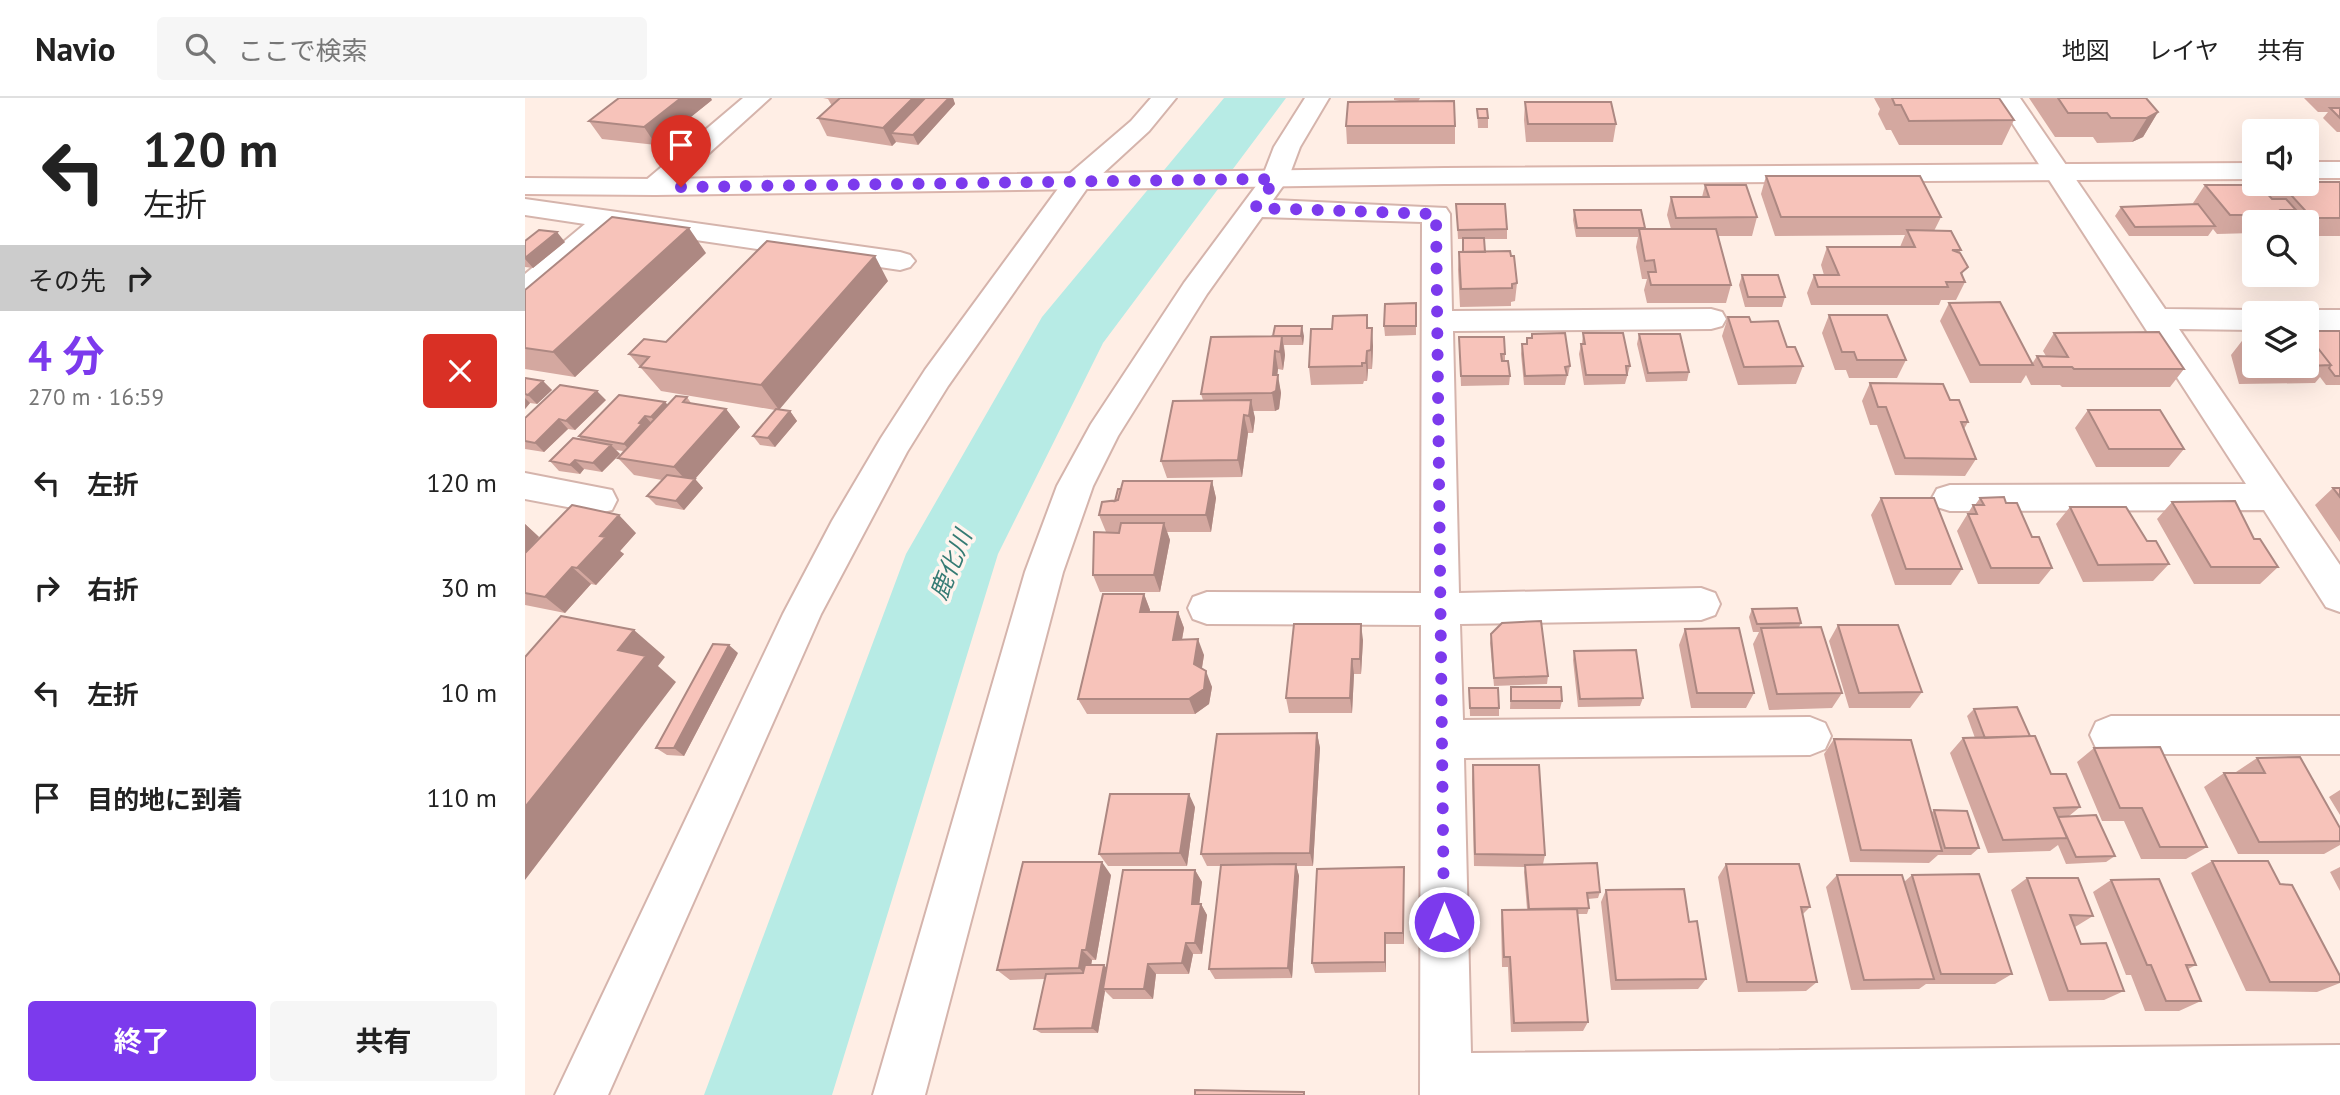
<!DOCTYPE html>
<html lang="ja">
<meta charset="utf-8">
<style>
:root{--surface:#fff;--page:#f6f6f6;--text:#222;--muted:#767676;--line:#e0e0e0;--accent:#7c3aed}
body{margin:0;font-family:"PT Sans","Noto Sans JP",sans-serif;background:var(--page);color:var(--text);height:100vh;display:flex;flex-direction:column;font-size:26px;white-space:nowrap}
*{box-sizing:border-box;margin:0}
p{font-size:23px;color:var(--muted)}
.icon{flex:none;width:38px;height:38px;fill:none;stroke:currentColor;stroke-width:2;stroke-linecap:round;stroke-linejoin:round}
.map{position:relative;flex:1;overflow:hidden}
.sheet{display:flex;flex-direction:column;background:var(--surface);width:525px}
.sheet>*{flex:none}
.top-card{background:#fff;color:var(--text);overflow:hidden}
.tools{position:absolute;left:1717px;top:21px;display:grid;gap:14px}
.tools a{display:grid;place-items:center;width:77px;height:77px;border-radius:7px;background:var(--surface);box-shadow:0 7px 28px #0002;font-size:35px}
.pin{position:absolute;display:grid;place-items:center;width:60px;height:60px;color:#fff;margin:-72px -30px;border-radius:50% 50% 50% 0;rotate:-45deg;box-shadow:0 0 7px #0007}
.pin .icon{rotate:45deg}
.me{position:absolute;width:77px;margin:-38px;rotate:0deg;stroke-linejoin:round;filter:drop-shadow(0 0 5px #0008)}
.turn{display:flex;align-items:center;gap:24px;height:147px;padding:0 28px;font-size:32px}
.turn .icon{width:91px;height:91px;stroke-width:2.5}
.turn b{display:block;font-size:49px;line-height:60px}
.then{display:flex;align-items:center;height:66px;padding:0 28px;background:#0003;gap:14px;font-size:26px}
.round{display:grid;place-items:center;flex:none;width:74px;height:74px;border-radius:7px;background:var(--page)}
.summary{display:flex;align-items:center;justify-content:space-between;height:119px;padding:0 28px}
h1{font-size:42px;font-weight:700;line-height:52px;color:var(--accent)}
.cta{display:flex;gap:14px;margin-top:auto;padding:14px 28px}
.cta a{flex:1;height:80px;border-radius:7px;background:var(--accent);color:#fff;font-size:28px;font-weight:700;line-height:80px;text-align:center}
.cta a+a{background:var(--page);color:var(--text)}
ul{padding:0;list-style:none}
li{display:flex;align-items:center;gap:21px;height:105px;padding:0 28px}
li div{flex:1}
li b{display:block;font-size:26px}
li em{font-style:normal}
header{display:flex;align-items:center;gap:42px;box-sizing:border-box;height:98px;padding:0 35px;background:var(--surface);border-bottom:2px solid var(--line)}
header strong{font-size:33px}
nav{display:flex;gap:38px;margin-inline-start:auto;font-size:24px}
.search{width:490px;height:63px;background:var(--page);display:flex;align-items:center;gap:18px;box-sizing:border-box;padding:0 24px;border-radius:7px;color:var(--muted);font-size:26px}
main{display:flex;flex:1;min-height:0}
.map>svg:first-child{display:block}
</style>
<header>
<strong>Navio</strong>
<div class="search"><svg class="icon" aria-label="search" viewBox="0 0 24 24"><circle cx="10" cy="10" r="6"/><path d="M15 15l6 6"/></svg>ここで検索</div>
<nav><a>地図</a><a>レイヤ</a><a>共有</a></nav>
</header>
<main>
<section class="sheet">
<div class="top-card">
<div class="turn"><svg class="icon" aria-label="left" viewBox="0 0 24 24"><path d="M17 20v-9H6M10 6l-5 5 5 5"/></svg><div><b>120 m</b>左折</div></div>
<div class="then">その先<svg class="icon" aria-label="right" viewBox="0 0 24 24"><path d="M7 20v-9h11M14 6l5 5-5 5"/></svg></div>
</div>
<div class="summary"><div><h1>4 分</h1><p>270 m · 16:59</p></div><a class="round" style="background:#d93025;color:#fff"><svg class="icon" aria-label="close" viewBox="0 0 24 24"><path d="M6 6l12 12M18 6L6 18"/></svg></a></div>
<ul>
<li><svg class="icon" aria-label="left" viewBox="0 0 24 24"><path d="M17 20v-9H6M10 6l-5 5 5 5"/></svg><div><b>左折</b></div><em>120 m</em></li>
<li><svg class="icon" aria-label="right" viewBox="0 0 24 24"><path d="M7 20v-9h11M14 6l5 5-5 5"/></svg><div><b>右折</b></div><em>30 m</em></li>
<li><svg class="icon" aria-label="left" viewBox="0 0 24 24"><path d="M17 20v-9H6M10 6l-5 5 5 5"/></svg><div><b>左折</b></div><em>10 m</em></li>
<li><svg class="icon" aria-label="arrive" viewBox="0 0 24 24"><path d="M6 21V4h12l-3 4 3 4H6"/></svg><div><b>目的地に到着</b></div><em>110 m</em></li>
</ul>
<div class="cta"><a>終了</a><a>共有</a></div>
</section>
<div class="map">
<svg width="1815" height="997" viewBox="0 0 1815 997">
<rect width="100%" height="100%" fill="#ffeee5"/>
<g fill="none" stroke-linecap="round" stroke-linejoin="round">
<path fill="#b7ebe5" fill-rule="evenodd" d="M699 0H761L578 245 473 456 307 997H179L381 456 517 219Z"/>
<g stroke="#d5b4ac" stroke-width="4">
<path id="street" d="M218 0H245L140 95 130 97 120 95 116 89 120 83Z
M626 0H651L624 33 563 89 423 288 382 354 296 516 83 997H30L258 516 307 423 356 340 400 272 543 77 606 23Z
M780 0H804L775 49 763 81 748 102 921 110 925 116 927 213 1186 211 1197 214 1201 221 1197 228 1186 231 928 233 934 495 1176 490 1190 495 1195 506 1190 517 1176 522 935 526 938 622 1285 619 1300 625 1306 638 1300 651 1285 657 939 660 946 955 1815 947V997H895L896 527 682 526 668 521 663 510 668 499 682 494 896 495 897 124 737 119 682 196 593 338 568 388 538 474 400 997H348L500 474 532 388 566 326 659 185 737 80 749 49Z
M1471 0H1495L1640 211 1729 212 1740 215H1729V232L1654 231 1815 467V514L1801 509 1739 412 1425 413 1412 409 1407 400 1412 391 1425 387 1721 386Z
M0 101 375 154 385 157 390 163 385 169 375 172 89 130 11 199 0 201V176L60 126 0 117Z
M1782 212H1815V232H1782V215H1771Z
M0 375 87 392 92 402 87 412 74 415 0 401Z
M1586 618H1815V656H1586L1571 650 1565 637 1571 624Z"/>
</g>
<g stroke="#dab4ab" stroke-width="4">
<path id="secondary" d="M1782 64H1815V80H1782Z
M1729 65V81L920 86 130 97 0 96V80L130 81 920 70Z"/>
</g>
<use href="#street" fill="#fff" fill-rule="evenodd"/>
<use href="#secondary" fill="#fff" fill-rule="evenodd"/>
</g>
<path fill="#d4a8a0" d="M298 0H428L430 6 393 47 371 44 367 48 302 38 293 20 307 8 303 1Z
M869 0H895L893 4 930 28V46H822L821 28 880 4 869 2Z
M1349 0H1474L1489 22 1477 47H1374L1366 32H1361L1353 16 1355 11Z
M1504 0H1621L1633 14 1618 39 1607 44 1572 45 1568 39H1530Z
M1779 0H1815V34H1812L1798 20 1803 14H1793Z
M187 2 131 47 77 41 64 23Z
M1000 4 1091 26 1088 44H1001L999 22Z
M952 11 963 20V30H953Z
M1241 78 1416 119 1409 133 1436 152 1434 155 1438 179 1440 184 1431 202H1416L1414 207H1286L1282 195 1289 177H1299L1296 167 1302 149H1375L1380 137 1250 138 1236 96Z
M1815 84V138H1782V124H1729V135L1692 136 1688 131 1683 138H1604L1590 118 1596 109 1669 106 1668 105 1680 87 1731 93 1745 98 1754 86Z
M1180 87 1232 119 1227 138H1193L1206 187 1201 205H1122L1119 192 1122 181H1117L1111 149 1113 139H1051L1048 122 1049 112 1120 130V131H1146L1142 117 1146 99H1177Z
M931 106 982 131V141H959L960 154 992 185 990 203 986 204V208L935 209 933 172 934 154H938V141H933Z
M0 143 40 144 8 170 0 169Z
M181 155 50 279 0 271V192Z
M1217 177 1260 199 1257 209H1220L1214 187Z
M363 183 254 311 265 313 272 323 250 349 235 347 228 338 250 312 136 293 104 256 141 244Z
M891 205V237L860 238 859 228Z
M1424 205 1507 266 1512 258H1521L1518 253 1529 235 1659 271 1645 289H1537L1535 287H1506L1501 277 1496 285H1445L1415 223Z
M842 217V230L848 248 847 271H843L842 283H839L838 286 786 287 784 269Z
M1304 217 1381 262 1372 280H1324L1321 272H1310L1297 235Z
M1203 219 1226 224 1262 249 1278 268 1271 286 1213 287 1197 238Z
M1729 227V268L1815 233V287H1801L1795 279 1790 285 1714 286 1706 257 1720 239H1723L1722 236Z
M750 228 779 238 778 247H759L760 257 758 272 753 271 752 277 756 295 754 311 750 313H728L730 320 728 335H723L717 379 642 380 636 363 678 302 676 296 749 239Z
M1058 235 1105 268 1100 286 1059 287 1054 256 1056 246H1057Z
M1007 236 1045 268 1043 278H1042L1040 287H999L996 256 997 246H1001L1002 240H1006Z
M1114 236 1164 274 1162 283 1121 284 1112 246Z
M934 239 980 256V263L985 278 984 287 936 288Z
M0 280 18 283 27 292 12 306 5 305 0 311Z
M1345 285 1425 302 1443 324 1439 331 1451 361 1440 378 1370 377 1352 327H1345L1337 303Z
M162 299 166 305 201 311 215 329 170 381 178 390 159 412 131 407 122 398 137 382 109 377 93 360 98 353 91 352 95 356 77 374 59 371 55 376 34 373 25 363 56 341 54 338 140 304 143 307Z
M81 302 50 332 43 331 19 354 0 351V320Z
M1563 312 1659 351 1644 369H1571L1550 330Z
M687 383 691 400 686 434H642L645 442 635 494H575L568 477 581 434 574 417 590 403Z
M1808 390H1815V444L1790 407Z
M1356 400 1437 471 1426 487H1370L1346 417Z
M1455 400 1481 405 1507 439 1527 470 1514 486H1453L1432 433 1448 407H1450Z
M1647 404 1729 441 1753 469 1735 486H1669L1632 421Z
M1545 409 1622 443 1644 466 1628 483 1558 484 1531 426Z
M0 426 14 439 3 452 111 435 95 453 99 456 71 487 66 486 40 515 0 507Z
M619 496 625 512V514H653L659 530 657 542 679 557 677 570 687 589 684 606 670 616H562L553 601Z
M1227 511 1276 525 1274 529 1317 595 1307 610 1244 612 1228 546 1234 534H1228L1224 519Z
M1313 527 1397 594 1385 610H1324L1304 543Z
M1160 531 1229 595 1221 610H1166L1154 547Z
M966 537 1023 578 1022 586 969 588 965 545Z
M838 542 836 576H829L827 615H764L761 600Z
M1049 553 1118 600 1115 608 1053 609 1048 562Z
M213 555 159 658 142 657 131 650Z
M986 589 1037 603 1035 611H985Z
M944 590 974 610V618H945Z
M1449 611 1505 638 1526 676 1555 709 1544 718 1590 758 1581 764 1541 766 1533 747 1525 753 1463 755 1425 655 1438 640H1450L1442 618Z
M792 635 795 650 788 768H771L774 778 767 880 690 881 684 871 696 768H682L676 756Z
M1309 641 1406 715 1409 712 1454 750 1446 757H1413L1404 765 1325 764 1299 656Z
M1569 650 1682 749 1661 761H1616L1599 723H1577L1552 664Z
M1732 660 1815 730V747L1799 756H1713L1679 689 1699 675H1712L1711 674Z
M948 667 1020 757 1018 766 1075 794 1073 800 1063 801 1064 810 1062 816H1052L1063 924 1058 933 986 934 983 869H977L976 823 977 812 1002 811 999 774 1000 769 949 768 947 681Z
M1815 692V717L1804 699Z
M670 709 662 768H583L574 756Z
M1687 763 1755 786 1815 878V885L1792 894 1721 893 1666 775Z
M1201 766 1285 809 1277 817 1292 884 1281 893 1213 894 1193 779Z
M1815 769V793L1805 774Z
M670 772 677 784 674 806H676L682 817 677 856H668L664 876H631L628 901H588L580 893 573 935H516L509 931 520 881 485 882 472 872 586 777 571 862H567L566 867 582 870Z
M1312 777 1379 784 1387 777 1487 876 1470 886H1401L1394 891 1326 892 1301 789Z
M1502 780 1568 818 1550 829 1556 846 1599 893 1579 902 1524 903 1486 792Z
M879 782V846H861V874L790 875 787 865Z
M1586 782 1671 867 1663 871 1676 903 1654 913H1620L1606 877H1601L1568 794Z
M1081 792 1164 824 1181 881 1173 891 1086 892 1076 804Z"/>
<path fill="#ad8882" d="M156 0H186L187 2 131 47 119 29Z
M388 0H413L366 35 371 44 367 48 358 30Z
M424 0H428L430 6 393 47 388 37Z
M1633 14 1618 39 1607 44 1622 20Z
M164 130 181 155 50 279 28 254Z
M32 134 40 144 8 170 0 161Z
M350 158 363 183 254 312 236 287Z
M777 228 779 238 778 247 776 238Z
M847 230 848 248 847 271 846 252Z
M757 238 760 257 758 272 755 254Z
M750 253 753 271 751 289 753 277 756 295 754 311 750 313 747 295Z
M842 253 843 271 842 283 841 265Z
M18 283 27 292 12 306 3 297Z
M72 293 81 302 50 332 41 323Z
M0 300 5 305 0 311Z
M726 302 730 320 728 335 724 318Z
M140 304 148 313 134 328 126 319Z
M201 311 215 329 170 381 178 390 159 412 151 403 165 387 149 369Z
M265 313 272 323 250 349 243 340Z
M719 317 723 335 717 379 713 362Z
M120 318 128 327 107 355 99 346 114 325Z
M34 321 43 331 19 354 10 345Z
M86 347 95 356 77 374 68 365Z
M50 362 59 371 55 376 45 367Z
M687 383 691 400 686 434 681 417Z
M94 417 111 435 95 453 99 456 71 487 52 470 75 438Z
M639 425 645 442 635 494 629 477Z
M0 426 14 439 0 455Z
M47 469 66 486 40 515 20 499Z
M619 496 625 512 621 530 615 514Z
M653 514 659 530 654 557 648 542Z
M836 526 838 542 836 576 835 561Z
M109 532 140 559 133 568 151 584 0 782V709L93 552Z
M673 541 679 557 675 581 669 566Z
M204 547 213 555 159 658 149 650Z
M827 561 829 576 827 615 825 600Z
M681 573 687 589 684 606 670 616 664 601Z
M792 635 795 650 788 768 785 755Z
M664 696 670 709 662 768 655 755Z
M577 764 586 777 571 862 561 852Z
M771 766 774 778 767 880 763 870Z
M879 769V846L878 835Z
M670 772 677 784 673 817 667 806Z
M676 806 682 817 677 856 670 845Z
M860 835 861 846V874L860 864Z
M661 845 668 856 664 876 657 865Z
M557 852 567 862 564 880 554 870Z
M623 866 631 876 628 901 619 891Z
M579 867 584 873 578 891 580 893 573 935 567 930Z"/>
<path fill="#f7c3ba" stroke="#ad8882" stroke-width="2" d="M94 0H156L119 29 64 23Z
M315 0H388L358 30 293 20Z
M400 0H424L388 37 366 35Z
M1367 0H1474L1489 22 1384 23 1376 7H1370Z
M1533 0H1621L1633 14 1622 20H1586L1582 15H1543Z
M929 3 930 28H821L823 4Z
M1000 4H1086L1091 26H1003Z
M1805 10H1815V20Z
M952 11H962L963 20H953Z
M1241 78H1395L1416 119H1256Z
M1782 84H1815V120H1787L1756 86H1782Z
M1180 87H1221L1232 119 1151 120 1146 99H1184Z
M1680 87H1726L1731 93H1740L1747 101H1761L1771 112H1756L1761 117H1705Z
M931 106H980L982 131 933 132Z
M1673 106 1690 128 1610 129 1596 109Z
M1049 112H1116L1120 130H1052Z
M87 119 164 130 28 254 0 250V192Z
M1114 131H1191L1206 187H1126L1123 174H1131L1129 162 1120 163Z
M14 132 32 134 0 160V143Z
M1382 132 1426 133 1436 152H1427L1435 155 1443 169 1436 175 1440 184H1421L1423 189H1293L1289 177H1314L1302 149H1390Z
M938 140H959L960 154H938Z
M242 143 350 158 236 287 115 269 124 259 104 256 119 241 141 244Z
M985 153 986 158H989L992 185 987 186V190L936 191 934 154Z
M1217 177H1253L1260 199H1223Z
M1475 204 1508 267H1455L1424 205Z
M891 205V228H859L860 206Z
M842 217V230H847L846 252 842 253 841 265H837V268L784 269 786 231H807L808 218Z
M1304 217H1362L1381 262H1332L1329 254H1317Z
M1203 219H1224L1226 224 1253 223 1262 249H1270L1278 268 1219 269Z
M750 228H777L776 238H748Z
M1782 233H1815V278H1810L1804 270 1806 267 1782 236Z
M1634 234 1659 271H1549L1547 269H1518L1512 258 1543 259 1529 235Z
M1040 235 1045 268 1040 269 1042 277 1000 278 997 246H1002V240H1007V236Z
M1058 235H1098L1105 268H1101L1102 277H1061L1056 246H1060Z
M1114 236H1155L1164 274 1123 275Z
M1782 236 1806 267 1782 268Z
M757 238 755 254 750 253 748 277H753L751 293 747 295 676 296 686 239Z
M934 239H979L980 256H976L977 263H983L985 278H936Z
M1720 239H1729V267Z
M0 280 18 283 3 297 0 296Z
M1345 285 1418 286 1425 302H1434L1443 324H1436L1451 361 1380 360 1361 309H1353Z
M35 287 72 293 41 323 34 321 10 345 0 343V320Z
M94 297 140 304 126 319 120 318 114 325 117 326 99 346 54 338Z
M151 298 162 299 158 304 201 311 149 369 93 360Z
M726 302 724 318 719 317 713 362 636 363 648 303Z
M251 311 265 313 243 340 228 338Z
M1563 312H1635L1659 351H1584Z
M48 340 86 347 68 365 50 362 45 367 25 363Z
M142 377 170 381 151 403 122 398Z
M598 383H687L681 417H574L577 404 593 402Z
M1808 390H1815V399Z
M593 391H596L593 402 590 403Z
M1479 399 1481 405H1492L1507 439H1514L1527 470H1466L1443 416H1452L1448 407H1459L1455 400Z
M1356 400H1409L1437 471H1381Z
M1710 403 1729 441H1735L1753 469H1686L1647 404Z
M47 407 94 417 75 438 81 439 52 470 47 469 20 499 0 495V455Z
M1545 409H1601L1622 443H1631L1644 466 1573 467Z
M596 425H639L629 477H568L569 434 594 435Z
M578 496H619L615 514H653L648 542 673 541 669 566 681 573 679 591 664 601H553Z
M1272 510 1276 525 1232 526 1227 511Z
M36 518 109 532 93 552 121 558 0 709V559Z
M1016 523 1023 578 969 580 966 536 977 525Z
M769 526H836L835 561H827L825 600H761Z
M1313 527H1373L1397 594 1334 595Z
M1296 529 1317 595 1252 596 1236 530Z
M1214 530 1229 595H1172L1160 531Z
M188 546 204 547 149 650H131Z
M1111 552 1118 600 1055 601 1049 553Z
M986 589H1036L1037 603H986Z
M944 590H973L974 610H945Z
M1492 609 1505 638 1460 640 1449 611Z
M792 635 785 755 676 756 692 636Z
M1510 638 1526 676H1541L1555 709 1529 710 1542 740 1478 742 1438 640Z
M1309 641 1386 642 1417 753 1336 752Z
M1635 649 1682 749H1635L1617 710H1595L1569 650Z
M1775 659 1815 730V743L1734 744 1699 675H1740L1732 660Z
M948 667H1014L1020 757 950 756Z
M585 696H664L655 755 574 756Z
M1409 712 1442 713 1454 750H1420Z
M1571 717 1590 758 1551 759 1533 719Z
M1687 763H1743L1755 786 1767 787 1815 878V884H1745Z
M498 764H577L561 852H557L554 870 472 872Z
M1072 765 1075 794 1062 795 1064 810 1004 811 1000 767Z
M771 766 763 870 684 871 696 767Z
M1201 766H1274L1285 809H1276L1292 884H1222Z
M879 769 878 835H860V864L787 865 792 771Z
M598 772H670L667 806H676L670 845H661L657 865 623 866 619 891H578Z
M1454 776 1487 876H1416L1387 777Z
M1312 777H1377L1409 881 1339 882Z
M1502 780H1553L1568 818 1545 817 1556 846 1581 845 1599 893H1543Z
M1634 781 1671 867H1661L1676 903H1641L1626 867H1622L1586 782Z
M1159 791 1164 824 1172 823 1181 881 1091 882 1081 792Z
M1052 811 1063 924 989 925 985 859H979L977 812Z
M560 867H579L567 930 509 931 521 876 558 875Z
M670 992 779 994V997H670Z"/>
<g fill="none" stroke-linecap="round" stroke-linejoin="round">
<path stroke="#7c3aed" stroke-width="12" stroke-dasharray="0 21.6" d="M156 89 737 81 750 82 730 110 911 116 919 824"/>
</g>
<g text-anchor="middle" stroke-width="7" stroke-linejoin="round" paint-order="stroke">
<g font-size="24" font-style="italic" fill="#357b74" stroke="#fff4ee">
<text transform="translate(426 467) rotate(-68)" y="8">鹿化川</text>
</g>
</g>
</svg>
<div class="tools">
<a><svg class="icon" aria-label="sound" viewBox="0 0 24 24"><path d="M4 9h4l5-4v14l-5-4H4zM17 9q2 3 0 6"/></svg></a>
<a><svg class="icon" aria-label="search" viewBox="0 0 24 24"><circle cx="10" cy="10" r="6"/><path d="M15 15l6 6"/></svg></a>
<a><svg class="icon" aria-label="layers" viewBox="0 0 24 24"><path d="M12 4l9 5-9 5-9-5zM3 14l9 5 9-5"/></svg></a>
</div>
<div class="pin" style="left:156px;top:89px;background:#d93025"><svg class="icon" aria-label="arrive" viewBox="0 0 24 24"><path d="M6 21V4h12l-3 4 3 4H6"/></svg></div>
<svg class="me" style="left:919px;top:824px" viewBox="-20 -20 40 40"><circle r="17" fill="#7c3aed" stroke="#fff" stroke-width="3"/><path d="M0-11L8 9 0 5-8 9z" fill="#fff"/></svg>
</div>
</main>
